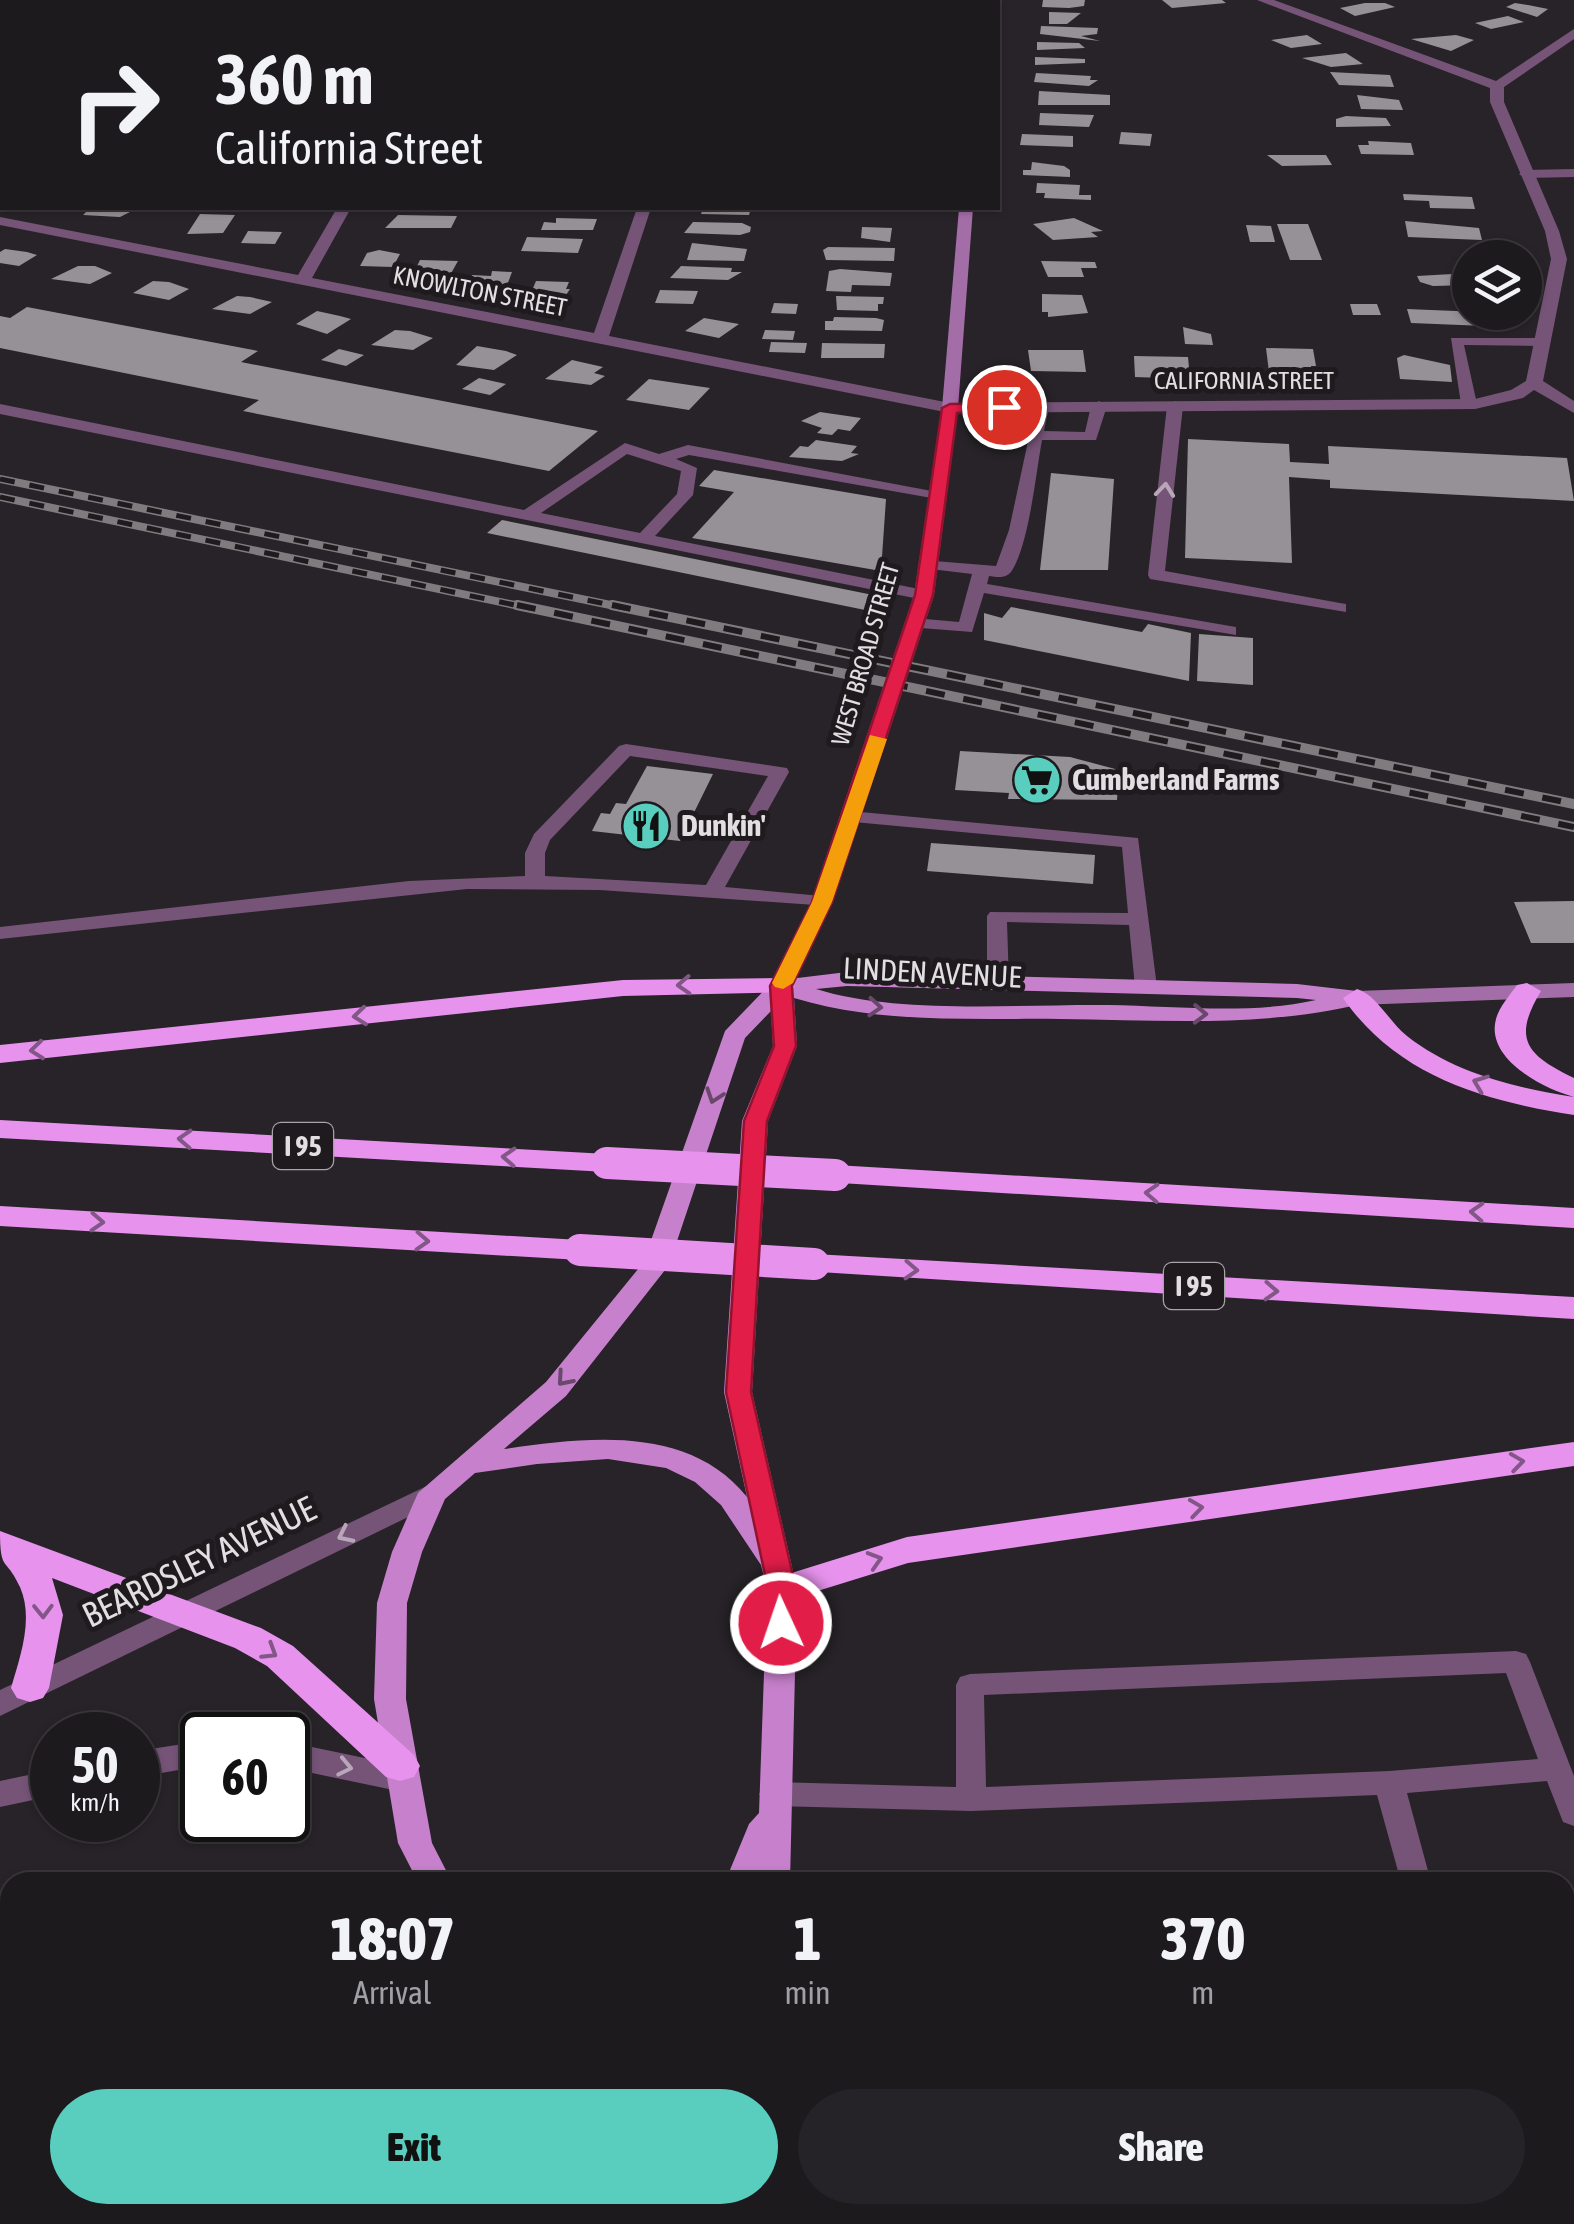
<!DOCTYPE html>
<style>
:root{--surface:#1d1a1e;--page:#252327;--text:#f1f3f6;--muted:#a0a1a4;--line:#3b383c;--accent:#59cebf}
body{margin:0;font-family:"Asap Condensed",sans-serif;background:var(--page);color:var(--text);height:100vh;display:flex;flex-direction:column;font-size:38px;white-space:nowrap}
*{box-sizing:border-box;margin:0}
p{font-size:32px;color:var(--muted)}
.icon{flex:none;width:55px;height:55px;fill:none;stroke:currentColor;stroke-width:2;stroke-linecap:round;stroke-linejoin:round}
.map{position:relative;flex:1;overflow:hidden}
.drawer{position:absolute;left:0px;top:1872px;width:1575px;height:352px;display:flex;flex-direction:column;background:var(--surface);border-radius:30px 30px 0 0;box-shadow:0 2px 8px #0004,0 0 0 2px var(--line)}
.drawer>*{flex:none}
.hud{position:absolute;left:0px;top:0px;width:1000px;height:210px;box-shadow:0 2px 8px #0004,0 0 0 2px var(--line);background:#1d1a1e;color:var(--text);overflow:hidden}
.tools{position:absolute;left:1452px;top:240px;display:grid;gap:20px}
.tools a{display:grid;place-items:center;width:90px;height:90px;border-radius:50%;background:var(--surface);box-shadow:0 2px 8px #0004,0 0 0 2px var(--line);font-size:50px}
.speed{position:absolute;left:30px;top:1712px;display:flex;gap:20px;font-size:50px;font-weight:700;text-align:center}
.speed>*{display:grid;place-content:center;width:130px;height:130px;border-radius:50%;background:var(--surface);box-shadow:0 2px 8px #0004,0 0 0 2px var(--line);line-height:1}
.speed small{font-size:25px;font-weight:400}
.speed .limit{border:5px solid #111;border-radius:15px;background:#fff;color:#111}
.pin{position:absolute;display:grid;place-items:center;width:85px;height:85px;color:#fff;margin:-42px;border:5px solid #fff;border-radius:50%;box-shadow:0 2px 10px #0007}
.me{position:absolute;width:110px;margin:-55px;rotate:357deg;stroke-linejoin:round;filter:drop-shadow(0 0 8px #0008)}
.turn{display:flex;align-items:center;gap:35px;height:210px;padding:0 50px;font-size:45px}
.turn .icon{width:130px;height:130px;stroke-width:2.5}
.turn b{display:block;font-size:70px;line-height:85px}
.eta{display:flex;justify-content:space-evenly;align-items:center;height:170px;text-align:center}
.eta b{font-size:60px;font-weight:800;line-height:70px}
.primary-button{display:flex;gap:20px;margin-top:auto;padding:20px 50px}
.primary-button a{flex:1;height:115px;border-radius:60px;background:var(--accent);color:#111;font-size:40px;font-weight:800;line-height:115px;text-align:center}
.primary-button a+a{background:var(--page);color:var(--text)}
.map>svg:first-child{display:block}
</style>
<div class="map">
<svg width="1574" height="2224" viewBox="0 0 1574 2224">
<rect width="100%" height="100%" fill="#272328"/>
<path fill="#969196" d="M1043 0H1085L1084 6 1069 8 1042 7Z
M1162 0H1222L1226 3 1172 8Z
M1365 3H1385L1395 7 1355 16 1340 8Z
M1515 3 1528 5 1548 9 1537 17 1506 7Z
M1049 12 1081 13 1067 24H1049Z
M1508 16 1524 22 1491 29 1475 23Z
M1041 26 1098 28 1097 34 1081 36 1100 41 1040 34Z
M1307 35 1322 44 1291 48 1271 40Z
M1456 35 1474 40 1451 51 1411 39Z
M1037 42 1079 43 1085 48 1037 50Z
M1346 53 1363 64 1331 67 1302 58Z
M1035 57 1085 59V63L1035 65Z
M1330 72 1390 75 1394 87 1339 85Z
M1036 73 1091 76 1090 80H1098L1089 86 1034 82Z
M1039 91 1110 95V105H1038Z
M1357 95 1399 100 1403 110 1361 109Z
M1040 113 1094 115 1089 127 1039 125Z
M1346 116 1386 118 1391 126 1336 127V119Z
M1121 132 1152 134 1150 146 1119 144Z
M1022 134 1073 136V147L1020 145Z
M1368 141 1411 143 1414 155 1361 154 1358 145H1369Z
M1267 155H1326L1332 165 1282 166Z
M1032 162 1064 166 1070 170V177L1023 175V170H1031Z
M1037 183 1080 185 1079 195H1091V200L1044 198 1045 193H1036Z
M1403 194 1472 197 1475 209 1430 208 1429 201 1404 200Z
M90 208H138L120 217 83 215Z
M703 208H751L749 215 701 214Z
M200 214 235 215 223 233 187 234Z
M398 215 457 216 451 228H385Z
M556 218 597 219 593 230H541L544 222 556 223Z
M1074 218 1103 231 1091 232 1098 237 1053 240 1033 224Z
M1405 221 1479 228 1482 240 1408 237Z
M693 222 742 223 751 227 750 232 740 235 684 233Z
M1277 224H1308L1322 260H1290Z
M1246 225 1271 226 1275 242H1250Z
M862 227 892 228 890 242 861 238Z
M248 231 282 232 275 244 241 243Z
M527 237 583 239 578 253 521 251Z
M692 243 747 249 744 261 687 260Z
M828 247 895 248 894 261 826 260 823 250Z
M5 249 27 252 37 255 19 266 0 263V252Z
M379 250 400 254 393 267 360 266 367 253Z
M420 260 458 261 449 277H435L414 272Z
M1041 261 1095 262 1097 268H1081L1084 277H1048Z
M78 266H95L112 273 90 284 51 279Z
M681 266 732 268 731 272H742L728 280 670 278Z
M840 269 892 273 890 286 852 285 851 292 826 291 829 271Z
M492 271 512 272 506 288 467 287 472 275 491 276Z
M1470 273V285L1433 286 1420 282 1417 276Z
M153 281 169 282 189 289 169 300 133 293Z
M536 281 569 282 566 289H570L562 301 528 300Z
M660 290 698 291 693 304 655 303Z
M1042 294 1082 295 1088 313 1048 317V312H1042Z
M237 296 250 297 272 302 250 314 212 309Z
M836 296 884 297 883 304H878V311L837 310Z
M774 303 798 304 796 314 771 313Z
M1350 304H1377L1381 315H1353Z
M27 307 258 351 241 362 598 431 549 471 243 411 259 400 0 348V316L10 318Z
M1407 309 1480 312 1485 326 1411 323Z
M317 311 340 316 351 319 327 334 296 324Z
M834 317 876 318 884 320 882 331 825 330V321H833Z
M704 318 739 324 719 338 685 331Z
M1183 327 1211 334 1213 345 1185 344Z
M395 330 410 331 433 338 413 350 371 345Z
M765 330 795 331 793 340 762 339Z
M771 342 807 343 805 353 769 352Z
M822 343 885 344 884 358H821Z
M477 346 506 351 517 355 494 370 456 365Z
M1266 348 1313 349 1316 366H1311L1312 373 1300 375 1269 372Z
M339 349 364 355 346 366 321 360Z
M1028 350H1083L1086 372 1031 371Z
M1404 355 1450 365 1452 382 1400 379 1397 358Z
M1134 356 1188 357 1190 379 1135 377Z
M572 360 603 367 594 373 605 376 591 385 545 379Z
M479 378 506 384 490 395 462 389Z
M649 379 710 388 689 410 626 400Z
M820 412 861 418 850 431 838 429 832 435 817 433 822 428 801 421Z
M1188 439 1289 444 1290 462 1329 464 1328 446 1567 458 1574 501 1330 488V480L1289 477 1292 563 1185 558Z
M816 440 857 446 851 453 859 454 842 461 789 457 800 446 808 447Z
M714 470 886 499 881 571 692 538 734 492 699 486Z
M1051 473 1114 479 1108 570H1040Z
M502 520 873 595 870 611 487 533Z
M1011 607 1142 632 1148 624 1191 633 1189 681 984 640V613L1002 618Z
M1199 634 1253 638V685L1197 681Z
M960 751 1070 757 1119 770 1117 800 1008 799 1009 793 955 790Z
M647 766 713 774 680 841 592 831 601 813 610 814 616 803 626 804Z
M931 843 1095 855 1093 884 927 871Z
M1574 901V943H1531L1514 902Z
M10 1963V2099L5 2100 4 2058 0 2059V1966Z"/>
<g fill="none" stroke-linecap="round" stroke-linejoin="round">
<path fill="#765478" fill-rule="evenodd" d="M1574 169V177L1525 178 1519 174 1525 170Z
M1451 338H1542L1549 342 1542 346 1464 345 1477 404 1469 409 1461 404Z
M1099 401 1107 406 1096 440H1042C1036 472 1029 546 1011 572 1005 579 997 577 989 576L987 584 1230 626 1236 627V635L984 593 972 632 908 627 905 623 914 618 959 622 972 574 922 568V560L996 566 1009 530 1036 404 1049 407 1044 431 1085 432 1091 406Z
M1175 401 1183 406 1165 571 1340 603 1346 604V612L1150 579 1148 575 1167 406Z
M0 404 524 510 625 443 659 454 688 445 937 492 943 494V500L689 455 676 459 697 468 693 495 655 536 924 590 933 595 924 600 0 414ZM627 454 681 471 677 494 640 533 541 513Z
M626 744 787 768 789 772 725 887 822 896 829 898 832 902 829 906 600 890 467 889 0 939V927L409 881 525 876V853L534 834 619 746ZM630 756 768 776 706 885 545 876V853L550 840Z
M850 811 1138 838 1157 987 1146 993 1135 987 1129 925 1007 922 1009 984 998 990 987 984V916L990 912 1128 913 1122 847 843 821 840 817Z
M1516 1651 1526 1654 1530 1662 1574 1776V1826L1563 1822 1547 1781 1407 1793 1431 1882H1401L1377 1795 971 1811 774 1806 764 1802 759 1794 764 1786 774 1782 956 1787V1685L960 1677 970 1674ZM1506 1673 1538 1759 1389 1771 986 1787 984 1695Z
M1003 2215H1093L1089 2224H999Z
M1517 2215H1551L1555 2224H1521Z"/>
<path fill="#765478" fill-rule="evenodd" d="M1257 0H1274L1496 81 1574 29V39L1504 87V102L1559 231 1567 259 1543 381 1574 401V413L1534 390 1523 398 1475 409 950 413 0 225V217L298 275 337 208H351L312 278 594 333 637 208H651L609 336 950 403 1475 399 1511 390 1526 381 1551 259 1545 231 1490 102V88Z
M0 38H2V46H0Z
M433 1483 443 1486 448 1493 443 1500 0 1716V1690Z
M202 1741V1766L138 1777V1751Z
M288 1742 403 1766 415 1770 419 1779 415 1788 403 1792 288 1768Z
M52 1770V1796L0 1807V1781Z"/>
<path fill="#a36da7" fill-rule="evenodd" d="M977 0H989V2H977Z
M959 208H973L958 408 934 595 833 902 793 986 781 993 769 986 811 902 914 595 942 408Z
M1574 983V997L1357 1005 1345 998 1357 991Z"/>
<path fill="#c781cc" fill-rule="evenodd" d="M847 972 1297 984 1357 991 1369 998 1365 1003C1265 1028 1163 1020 1060 1019 971 1018 879 1024 794 998L797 1046 768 1121 752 1392 797 1589 790 1882H725L749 1824 759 1813 767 1589 761 1565 721 1505 695 1482 666 1468 608 1459 537 1464 475 1473 445 1499 422 1552 407 1603 406 1699 432 1843 452 1882H418L398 1843 374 1699 377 1603 392 1552 418 1493 546 1382 643 1263 725 1031 773 981ZM847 986 1297 998 1316 1000C1250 1015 1175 1006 1108 1005 1020 1004 899 1015 816 989ZM771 1011 773 1046 742 1121 724 1392 747 1497C689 1424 586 1437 504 1449L566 1396 669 1265 745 1038Z
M503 2215H541L543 2224H505Z
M754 2215H792L794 2224H756Z"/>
<path fill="#e792ed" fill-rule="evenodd" d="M781 978 795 986 791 992 623 996 0 1063V1045L623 980Z
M1527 983 1541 991C1512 1039 1526 1055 1574 1078V1097C1544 1089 1485 1059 1496 1019 1499 1007 1510 995 1517 985Z
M1357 989C1376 994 1390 1023 1407 1036 1454 1073 1516 1088 1574 1097V1115C1484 1101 1397 1076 1343 998Z
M0 1120 607 1154 622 1163 607 1172 0 1138Z
M835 1165 1574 1208V1228L824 1182 820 1175Z
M0 1206 580 1240 591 1243 596 1250 591 1257 580 1260 0 1226Z
M814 1254 1574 1297V1319L803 1271 798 1264 803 1257Z
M1574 1442V1466L908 1563 782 1602 769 1598 764 1589 769 1580 907 1537Z
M0 1531 261 1628 293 1646 414 1755 420 1766 414 1777 400 1781 386 1777 267 1666 235 1648 52 1578 63 1615 49 1688 43 1698 30 1702 17 1698 11 1688C20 1657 34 1619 20 1587 6 1556 0 1573 0 1531Z"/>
<g stroke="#7f7b7f" stroke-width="8">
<path id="rail-far1" d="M0 479 625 608
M0 497 529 608"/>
</g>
<g stroke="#7f7b7f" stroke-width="10">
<path id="rail" d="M517 605 1574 827
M612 605 1574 804"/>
</g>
<use href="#rail-far1" stroke="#1e1a1e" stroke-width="5" stroke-dasharray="15" stroke-linecap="butt"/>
<use href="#rail" stroke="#1e1a1e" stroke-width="6" stroke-dasharray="19" stroke-linecap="butt"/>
<path stroke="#e792ed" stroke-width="32" d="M607 1163 835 1175
M580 1250 814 1264"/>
</g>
<defs><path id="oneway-chevron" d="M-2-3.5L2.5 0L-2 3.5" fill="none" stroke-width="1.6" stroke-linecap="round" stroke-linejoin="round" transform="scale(2.5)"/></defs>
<g stroke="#b7a7b8">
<use href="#oneway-chevron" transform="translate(1165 490) rotate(-84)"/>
<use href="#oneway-chevron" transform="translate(345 1535) rotate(154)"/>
<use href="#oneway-chevron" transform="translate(345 1767) rotate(12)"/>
</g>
<g stroke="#825686">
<use href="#oneway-chevron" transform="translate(684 985) rotate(177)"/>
<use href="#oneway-chevron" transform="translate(360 1016) rotate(174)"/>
<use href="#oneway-chevron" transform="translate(37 1050) rotate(174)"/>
<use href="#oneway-chevron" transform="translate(1480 1083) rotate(-159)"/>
<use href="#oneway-chevron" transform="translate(185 1139) rotate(-177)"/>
<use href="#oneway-chevron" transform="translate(509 1157) rotate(-177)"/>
<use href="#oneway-chevron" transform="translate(1152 1193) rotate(-177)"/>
<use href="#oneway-chevron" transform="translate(1477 1212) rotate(-177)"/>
<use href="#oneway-chevron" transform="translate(97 1222) rotate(3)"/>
<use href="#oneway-chevron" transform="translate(422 1241) rotate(3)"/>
<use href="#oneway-chevron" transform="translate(911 1270) rotate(3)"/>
<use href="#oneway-chevron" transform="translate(1271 1291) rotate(3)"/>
<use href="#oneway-chevron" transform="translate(1517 1462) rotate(-8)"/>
<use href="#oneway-chevron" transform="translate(1196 1508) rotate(-8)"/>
<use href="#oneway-chevron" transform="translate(875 1560) rotate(-17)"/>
<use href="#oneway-chevron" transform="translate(43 1611) rotate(89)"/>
<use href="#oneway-chevron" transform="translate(270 1652) rotate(32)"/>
</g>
<g stroke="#6a486c">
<use href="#oneway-chevron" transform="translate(875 1007) rotate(4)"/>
<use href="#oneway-chevron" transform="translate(1200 1014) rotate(1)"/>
<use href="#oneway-chevron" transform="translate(714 1096) rotate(109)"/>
<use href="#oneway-chevron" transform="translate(564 1379) rotate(131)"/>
</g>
<path fill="#e11d48" stroke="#92132f" stroke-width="2.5" d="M1004 403 1009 404V411L957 413 933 595 832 902 792 986 796 1046 767 1121 751 1392 796 1589 795 1623 781 1634 767 1623 768 1589 726 1392 744 1121 774 1046 770 986 812 902 915 595 942 408 950 404Z"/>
<path fill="#f59e0b" d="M870 735 887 739 832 902 793 983 783 989 775 987 772 983 812 902Z"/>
<defs>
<g id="supermarket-disc" transform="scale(2.5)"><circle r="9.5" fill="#59cebf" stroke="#1e1a1e"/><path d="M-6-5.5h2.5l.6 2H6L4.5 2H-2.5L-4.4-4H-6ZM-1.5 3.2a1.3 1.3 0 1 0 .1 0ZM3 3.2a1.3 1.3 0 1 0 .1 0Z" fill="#111"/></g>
<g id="restaurant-disc" transform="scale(2.5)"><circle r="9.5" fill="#59cebf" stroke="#1e1a1e"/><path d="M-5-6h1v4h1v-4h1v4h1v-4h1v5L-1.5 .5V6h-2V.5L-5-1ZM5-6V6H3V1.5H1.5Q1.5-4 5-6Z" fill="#111"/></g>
</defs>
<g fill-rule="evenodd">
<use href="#supermarket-disc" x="1037" y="780"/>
<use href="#restaurant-disc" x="646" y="826"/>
</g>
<g text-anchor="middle" stroke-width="10" stroke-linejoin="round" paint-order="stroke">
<g font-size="25" fill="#e2dfe2" stroke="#1e1a1e">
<text transform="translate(480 291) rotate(11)" y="9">KNOWLTON STREET</text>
<text x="1244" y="389">CALIFORNIA STREET</text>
<text transform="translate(865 654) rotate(-74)" y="9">WEST BROAD STREET</text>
</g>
<g fill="#1e1a1e" stroke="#a7a4a7" stroke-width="2.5">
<rect x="273" y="1123" width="60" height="46" rx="8"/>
<rect x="1164" y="1263" width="60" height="46" rx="8"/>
</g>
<g font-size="28" font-weight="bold" fill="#e2dfe2">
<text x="303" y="1156">I 95</text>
<text x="1194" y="1296">I 95</text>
</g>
<g font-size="30" font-weight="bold" fill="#e2dfe2" stroke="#1e1a1e" text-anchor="start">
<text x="1072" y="790">Cumberland Farms</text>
<text x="681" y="836">Dunkin'</text>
</g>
<g font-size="30" fill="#e2dfe2" stroke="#1e1a1e">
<text transform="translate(932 973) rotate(3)" y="10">LINDEN AVENUE</text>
</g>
<g font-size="35" fill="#e2dfe2" stroke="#1e1a1e">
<text transform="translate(199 1562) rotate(-26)" y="12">BEARDSLEY AVENUE</text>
</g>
</g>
</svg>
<div class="tools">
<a><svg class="icon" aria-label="layers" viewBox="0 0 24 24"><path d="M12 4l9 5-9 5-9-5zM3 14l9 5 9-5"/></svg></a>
</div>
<div class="speed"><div>50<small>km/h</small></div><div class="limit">60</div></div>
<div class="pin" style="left:1004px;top:407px;background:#d93025"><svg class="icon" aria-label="arrive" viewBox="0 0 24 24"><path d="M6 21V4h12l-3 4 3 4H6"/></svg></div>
<svg class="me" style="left:781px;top:1623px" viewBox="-20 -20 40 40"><circle r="17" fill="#e11d48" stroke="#fff" stroke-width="3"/><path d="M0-11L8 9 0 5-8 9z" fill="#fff"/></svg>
<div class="hud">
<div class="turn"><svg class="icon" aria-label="right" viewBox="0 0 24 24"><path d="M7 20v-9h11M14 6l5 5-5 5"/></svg><div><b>360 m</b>California Street</div></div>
</div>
<section class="drawer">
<div class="eta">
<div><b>18:07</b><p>Arrival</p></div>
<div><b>1</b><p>min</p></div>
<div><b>370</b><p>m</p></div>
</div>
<div class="primary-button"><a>Exit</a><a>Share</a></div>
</section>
</div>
